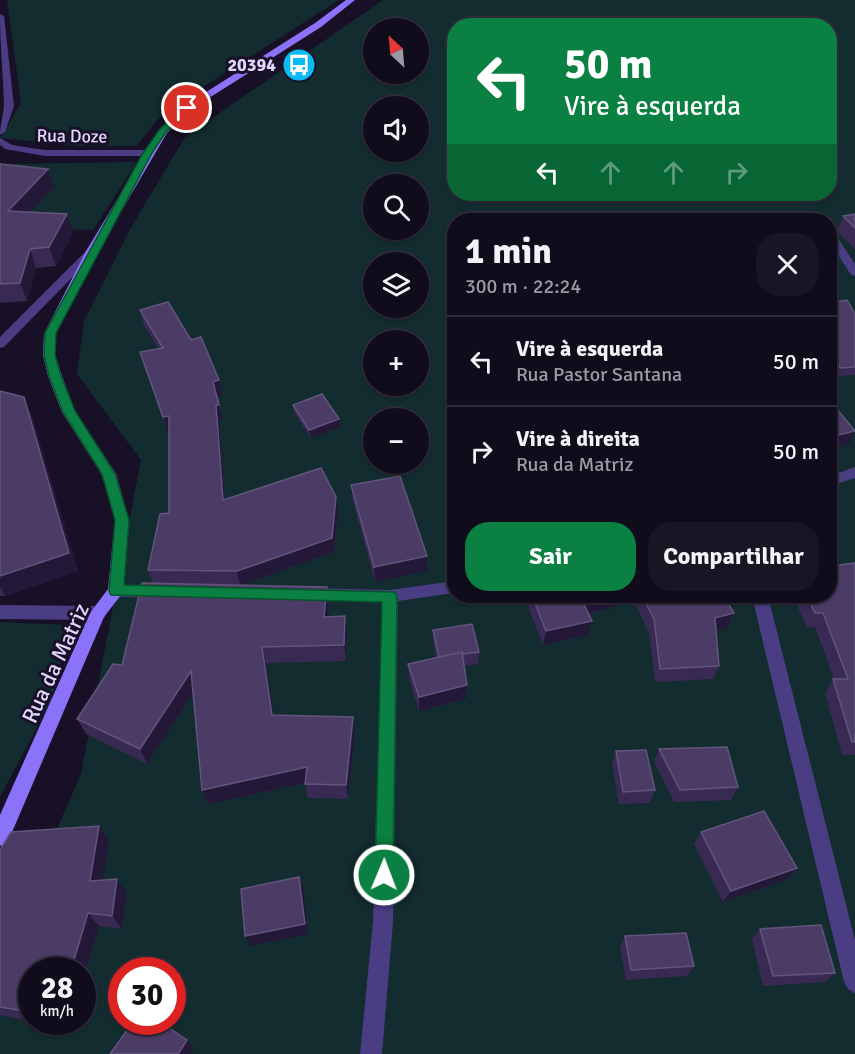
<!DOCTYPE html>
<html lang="pt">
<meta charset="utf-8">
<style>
:root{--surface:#110c1c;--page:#1a1525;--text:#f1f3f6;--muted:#9c9ba3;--line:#302c3b;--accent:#0b8043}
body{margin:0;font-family:Signika,sans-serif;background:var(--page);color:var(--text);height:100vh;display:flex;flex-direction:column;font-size:22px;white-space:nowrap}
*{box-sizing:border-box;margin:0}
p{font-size:20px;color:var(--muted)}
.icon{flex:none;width:33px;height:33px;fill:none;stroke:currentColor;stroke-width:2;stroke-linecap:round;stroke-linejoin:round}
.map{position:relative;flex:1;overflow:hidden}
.sheet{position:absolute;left:447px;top:213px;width:390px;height:390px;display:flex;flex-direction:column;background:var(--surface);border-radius:24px;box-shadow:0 2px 4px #0004,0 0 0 2px var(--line)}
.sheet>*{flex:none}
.banner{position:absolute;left:447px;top:18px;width:390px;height:183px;border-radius:24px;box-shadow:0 2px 4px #0004,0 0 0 2px var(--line);background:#0b8043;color:#fff;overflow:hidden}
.needle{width:39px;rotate:334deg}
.fabs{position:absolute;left:363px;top:18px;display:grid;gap:12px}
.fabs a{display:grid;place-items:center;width:66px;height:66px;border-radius:50%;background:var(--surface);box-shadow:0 2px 4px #0004,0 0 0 2px var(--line);font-size:30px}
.speed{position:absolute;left:18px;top:957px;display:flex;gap:12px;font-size:30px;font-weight:700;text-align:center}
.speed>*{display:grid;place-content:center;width:78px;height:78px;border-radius:50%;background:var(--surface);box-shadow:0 2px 4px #0004,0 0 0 2px var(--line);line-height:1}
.speed small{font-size:15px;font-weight:400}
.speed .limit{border:9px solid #d22;background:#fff;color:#111}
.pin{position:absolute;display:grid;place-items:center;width:51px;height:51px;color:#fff;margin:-26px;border:3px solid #fff;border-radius:50%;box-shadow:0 2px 6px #0007}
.me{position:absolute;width:66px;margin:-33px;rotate:1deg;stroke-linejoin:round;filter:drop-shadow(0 0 4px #0008)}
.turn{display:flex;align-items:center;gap:21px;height:126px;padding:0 18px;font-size:27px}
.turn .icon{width:78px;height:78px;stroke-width:2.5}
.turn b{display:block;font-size:42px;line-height:51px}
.lanes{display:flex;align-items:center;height:57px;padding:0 18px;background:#0003;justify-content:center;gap:30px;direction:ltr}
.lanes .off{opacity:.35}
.round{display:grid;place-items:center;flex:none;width:63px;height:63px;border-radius:24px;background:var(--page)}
.headline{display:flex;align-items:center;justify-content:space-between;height:102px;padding:0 18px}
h1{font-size:36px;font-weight:700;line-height:45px}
.button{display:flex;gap:12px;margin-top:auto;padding:12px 18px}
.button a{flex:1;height:69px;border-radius:24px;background:var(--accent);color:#fff;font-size:24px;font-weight:700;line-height:69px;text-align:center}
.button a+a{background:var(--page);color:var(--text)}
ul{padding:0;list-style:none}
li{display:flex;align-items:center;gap:18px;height:90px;padding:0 18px;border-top:2px solid var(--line)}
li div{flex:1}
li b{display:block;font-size:22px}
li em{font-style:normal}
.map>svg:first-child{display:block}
</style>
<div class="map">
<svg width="855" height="1054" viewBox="0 0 855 1054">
<rect width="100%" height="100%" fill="#171026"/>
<path fill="#132c2f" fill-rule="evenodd" d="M7 0H339L178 103 157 120 137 146H77L0 138 21 103Z
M383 0H855V1054H0V959L81 774 141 460 77 374 84 321 130 229 185 137ZM454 26H830V194H454ZM374 28H418V74H374ZM374 106H418V152H374ZM374 184H418V230H374ZM454 220H830V596H454ZM374 262H418V308H374ZM374 340H418V386H374ZM374 418H418V464H374ZM32 970H82V1022H32ZM122 970H172V1022H122Z
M137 162 93 230 0 227V170L5 164Z
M0 622 70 625 51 701 0 797Z"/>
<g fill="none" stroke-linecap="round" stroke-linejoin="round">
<path fill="#4b3d83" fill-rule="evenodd" d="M0 14 4 16 14 106 5 132 0 135C0 124 4 113 4 103 3 73 0 44 0 14Z
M0 138 12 145 45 150H148L153 153 148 156H45L5 149 0 145Z
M830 231 834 232 855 264V276L851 275 830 242Z
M92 248 98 251 96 253 4 347 0 348V337L88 249Z
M855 467V478L830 486V476Z
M454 581V593L398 601 393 922 382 1054H360L373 922 382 602 308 600 302 599 300 594 302 589 308 588 390 590Z
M116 585H158L164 586 166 591 164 596 158 597H116L110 596 108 591 110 586Z
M752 596H768L855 940V993L848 989 844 982Z
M0 605 98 606 104 608 106 613 104 618 98 620 0 619Z"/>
<path fill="#8a72f9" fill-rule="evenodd" d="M346 0H355L321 27 190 110 167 133 98 251 56 334 55 355 62 376 75 411 116 474 129 520 124 591 104 617 7 844 0 846V815L90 613 108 589 115 520 102 475 62 412 48 376 43 355 44 334 86 251 160 129 184 106 315 23Z"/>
</g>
<path fill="#392a53" d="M0 164 48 169 54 187 31 212 67 214 73 232 56 266 36 268 27 301 0 303Z
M855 214V250L837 231 843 216Z
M830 303 855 314V375L837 376 830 359Z
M140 310 191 340 219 380 222 395 217 396 223 419 219 420 225 499 338 512 334 552 240 585 153 583 148 570 169 513V431L167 432 140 352 159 349 144 325Z
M0 391 32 416 78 571 5 596H0Z
M293 405 340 427 311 438 294 413Z
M351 485 427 556V571L375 582 353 501Z
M453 497H454V517L452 513Z
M855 563V755H842L825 693 834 679 815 627 807 628 793 596H830Z
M524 596H724L734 613 728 627 716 630 719 666 713 679 655 682 649 633 634 601 588 614V635L543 645Z
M329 603 328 616 347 632 346 661 266 663 273 715 353 717 355 732 348 799 308 798 305 783 208 804 202 790 193 693 147 764 86 734 77 719 122 665Z
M433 630 479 652 478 664 464 666 466 699 419 711 409 679 408 664 436 658 433 642Z
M659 749 738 787 731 800 674 802 654 762Z
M616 751 655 790 650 803 619 804 612 764Z
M99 826 109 841 103 880 127 893 122 929 99 926 82 983V970H32V1021L0 1015V850Z
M701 832 797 868 787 879 723 902 694 844Z
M760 929 835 973 825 982 763 986 752 939Z
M625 936 694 966 687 976 626 980 620 946Z
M36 1022H71L70 1027Z"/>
<path fill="#241839" d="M48 169 54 187 15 229 8 211Z
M67 214 73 232 56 266 49 247Z
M30 249 36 268 27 301 20 283Z
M219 380 222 395 216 397 213 382Z
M24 397 32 416 78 571 5 596 0 587V576Z
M216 405H219L223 419 219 420 226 514 223 500Z
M169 416 173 430 167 432 163 417Z
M339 419 340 427 311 438 309 430Z
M855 431 849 444 830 448V437Z
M336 497 338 512 334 552 240 585 237 571Z
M427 556V571L375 582 374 567Z
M327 587 329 603 327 633 324 617Z
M607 596H636L634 601 580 616 583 602Z
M734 613 728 627 709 632 715 618Z
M345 616 347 632 346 661 344 645Z
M592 621 588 635 543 645 546 631Z
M262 647 266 663 276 730 272 715Z
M191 671 197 687 147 764 140 749Z
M467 685 466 699 419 711V697Z
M353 717 355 732 348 799 346 785Z
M307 767 310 782 208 804 202 790Z
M99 826 109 841 101 895 90 881Z
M797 868 787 879 723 902 731 891Z
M299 877 303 888 308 934 250 946 245 936Z
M117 879 127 893 122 929 112 916Z
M88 913 99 926 82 983V970H71Z
M63 1022H71L70 1027Z
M187 1040 194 1048 190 1054H178Z"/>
<path fill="#4b3c65" stroke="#62547d" stroke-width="1.5" d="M0 164 48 169 8 211 67 214 49 247 30 249 20 283 0 284Z
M855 214V228L843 216Z
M847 300 855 314V367L840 368 830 343V303Z
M168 302 191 340 201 337 219 380 213 382 219 405H216L223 500 321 468 336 497 332 538 237 571 148 570 160 514 169 513V416L163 417 140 352 163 348 140 310Z
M0 391 24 397 69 553 0 576Z
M322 394 339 419 309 430 293 405Z
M830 401 855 431 830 437Z
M400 476 427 556 374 567 351 485Z
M855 563V742H852L833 679H848L823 613H815L807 596H830V566Z
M142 583 327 587 324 617 345 616 344 645 262 647 272 715 353 717 346 785 305 784 307 767 202 790 191 671 140 749 77 719 113 664 122 665Z
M532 596H607L583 602 592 621 546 631Z
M642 596H724L734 613 715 618 719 666 660 669 654 619Z
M472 624 479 652 463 654 462 652 439 657 433 630Z
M462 652 467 685 419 697 408 664Z
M727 747 738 787 680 790 659 749Z
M646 750 655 790 623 792 616 751Z
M764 811 797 868 731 891 701 832Z
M99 826 90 881 117 879 112 916 88 913 71 970H32V1012L0 1007V850L11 832Z
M299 877 305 924 245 936 241 889Z
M821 925 835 973 773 976 760 929Z
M686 933 694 966 631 970 625 936Z
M133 1022H160L187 1040 178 1054H110Z"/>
<path fill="#0b8043" stroke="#07532c" stroke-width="1.5" d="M184 106 192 108 166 132 152 153 56 333 55 355 61 376 75 411 115 474 129 520 124 585 395 592 397 597 393 875 390 881 384 884 377 881 375 875 382 602 111 595 109 591 115 520 102 474 63 412 49 376 44 355 45 333 143 153 160 129Z"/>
<defs>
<g id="bus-disc" transform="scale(1.725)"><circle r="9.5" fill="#0bb9f5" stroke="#171026"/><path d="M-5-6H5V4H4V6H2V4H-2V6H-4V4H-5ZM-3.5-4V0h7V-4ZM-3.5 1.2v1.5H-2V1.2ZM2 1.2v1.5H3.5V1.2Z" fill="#fff"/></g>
</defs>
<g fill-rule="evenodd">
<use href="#bus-disc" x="299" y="65"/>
</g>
<g text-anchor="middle" stroke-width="6" stroke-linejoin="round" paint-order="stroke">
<g font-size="18" font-weight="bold" fill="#e1d6fd" stroke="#171026" text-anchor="end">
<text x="276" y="71">20394</text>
</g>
<g font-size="18" fill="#e1d6fd" stroke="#171026">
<text transform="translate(72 136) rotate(1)" y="6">Rua Doze</text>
</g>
<g font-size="22" fill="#e1d6fd" stroke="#171026">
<text transform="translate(55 663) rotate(-65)" y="8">Rua da Matriz</text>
</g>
</g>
</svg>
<div class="fabs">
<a><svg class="needle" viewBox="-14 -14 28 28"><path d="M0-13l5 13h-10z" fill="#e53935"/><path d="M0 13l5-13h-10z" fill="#9c9ba3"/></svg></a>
<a><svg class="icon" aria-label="sound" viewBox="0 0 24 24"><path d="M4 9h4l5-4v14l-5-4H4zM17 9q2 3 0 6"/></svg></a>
<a><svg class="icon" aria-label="search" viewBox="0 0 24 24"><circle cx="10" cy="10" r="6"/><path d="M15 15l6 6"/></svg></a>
<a><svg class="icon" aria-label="layers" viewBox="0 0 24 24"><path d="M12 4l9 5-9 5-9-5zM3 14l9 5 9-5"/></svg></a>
<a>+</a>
<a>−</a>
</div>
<div class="speed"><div>28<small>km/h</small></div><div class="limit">30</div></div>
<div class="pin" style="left:187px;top:108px;background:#d93025"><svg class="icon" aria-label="arrive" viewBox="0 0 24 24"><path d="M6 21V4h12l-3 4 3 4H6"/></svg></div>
<svg class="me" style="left:384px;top:875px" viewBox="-20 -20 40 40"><circle r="17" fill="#0b8043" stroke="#fff" stroke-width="3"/><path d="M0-11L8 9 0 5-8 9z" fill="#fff"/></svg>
<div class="banner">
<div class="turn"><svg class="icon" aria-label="left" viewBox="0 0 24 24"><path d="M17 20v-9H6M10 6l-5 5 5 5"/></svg><div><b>50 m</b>Vire à esquerda</div></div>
<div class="lanes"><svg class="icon" aria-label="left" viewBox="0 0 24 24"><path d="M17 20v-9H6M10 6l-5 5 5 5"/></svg><svg class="icon off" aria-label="ahead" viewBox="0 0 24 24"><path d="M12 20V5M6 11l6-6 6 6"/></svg><svg class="icon off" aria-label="ahead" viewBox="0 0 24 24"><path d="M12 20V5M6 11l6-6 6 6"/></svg><svg class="icon off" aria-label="right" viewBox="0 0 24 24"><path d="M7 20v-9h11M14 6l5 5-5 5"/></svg></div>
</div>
<section class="sheet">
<div class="headline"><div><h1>1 min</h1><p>300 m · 22:24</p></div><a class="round"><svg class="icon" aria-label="close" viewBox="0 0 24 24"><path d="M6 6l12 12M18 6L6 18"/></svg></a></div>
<ul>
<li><svg class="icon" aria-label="left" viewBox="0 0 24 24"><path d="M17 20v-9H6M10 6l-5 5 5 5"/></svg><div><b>Vire à esquerda</b><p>Rua Pastor Santana</p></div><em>50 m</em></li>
<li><svg class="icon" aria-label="right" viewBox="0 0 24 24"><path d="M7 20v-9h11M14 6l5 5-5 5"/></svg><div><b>Vire à direita</b><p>Rua da Matriz</p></div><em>50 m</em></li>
</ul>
<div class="button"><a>Sair</a><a>Compartilhar</a></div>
</section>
</div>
